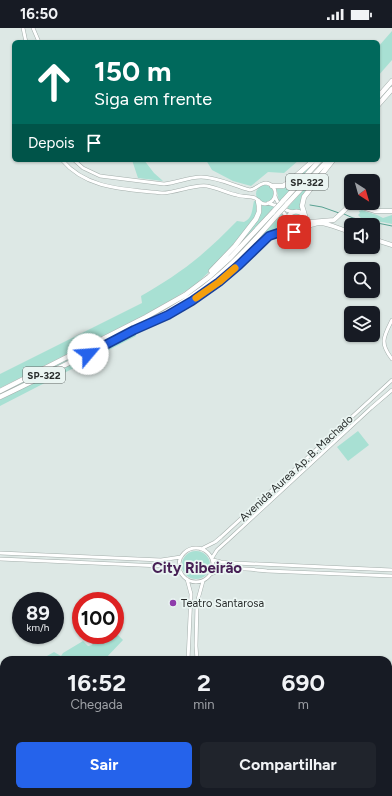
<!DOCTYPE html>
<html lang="pt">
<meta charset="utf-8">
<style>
:root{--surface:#171b24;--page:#20242c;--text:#f1f3f6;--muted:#9ea1a6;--accent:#2563eb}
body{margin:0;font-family:Figtree,sans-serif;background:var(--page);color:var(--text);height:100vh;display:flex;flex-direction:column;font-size:15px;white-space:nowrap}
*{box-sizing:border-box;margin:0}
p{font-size:13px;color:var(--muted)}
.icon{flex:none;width:22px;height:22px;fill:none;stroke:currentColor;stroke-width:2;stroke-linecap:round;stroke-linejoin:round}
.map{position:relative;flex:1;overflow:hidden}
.sheet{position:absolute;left:0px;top:628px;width:392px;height:140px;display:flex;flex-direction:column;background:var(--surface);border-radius:12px 12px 0 0;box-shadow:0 1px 3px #0004}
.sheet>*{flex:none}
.guide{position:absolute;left:12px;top:12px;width:368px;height:122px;border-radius:6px;box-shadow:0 1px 3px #0004;background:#00695c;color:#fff;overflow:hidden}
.needle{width:26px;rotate:143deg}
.tools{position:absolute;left:344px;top:146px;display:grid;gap:8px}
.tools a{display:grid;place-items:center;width:36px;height:36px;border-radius:6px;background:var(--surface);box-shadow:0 1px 3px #0004;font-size:20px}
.speed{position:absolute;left:12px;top:564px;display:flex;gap:8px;font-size:20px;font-weight:700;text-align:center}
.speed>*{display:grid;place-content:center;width:52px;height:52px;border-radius:50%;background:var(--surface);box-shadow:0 1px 3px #0004;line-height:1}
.speed small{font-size:10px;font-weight:400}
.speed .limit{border:6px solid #d22;background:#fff;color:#111}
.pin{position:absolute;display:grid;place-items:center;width:34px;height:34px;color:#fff;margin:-17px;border-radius:8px;box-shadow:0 2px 6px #0006}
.me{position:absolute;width:44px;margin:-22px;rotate:63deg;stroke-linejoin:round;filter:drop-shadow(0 0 3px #0008)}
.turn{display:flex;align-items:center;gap:14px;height:84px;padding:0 16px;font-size:18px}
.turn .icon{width:52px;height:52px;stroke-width:2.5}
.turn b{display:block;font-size:28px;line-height:34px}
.then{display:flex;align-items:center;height:38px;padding:0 16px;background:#0003;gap:8px;font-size:15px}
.eta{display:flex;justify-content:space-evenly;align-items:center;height:68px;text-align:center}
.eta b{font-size:24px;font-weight:700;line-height:28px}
.cta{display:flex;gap:8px;margin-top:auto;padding:8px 16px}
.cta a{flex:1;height:46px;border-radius:6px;background:var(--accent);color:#fff;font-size:16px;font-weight:700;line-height:46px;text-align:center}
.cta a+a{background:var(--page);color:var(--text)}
.status{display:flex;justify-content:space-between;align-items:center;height:28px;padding:0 20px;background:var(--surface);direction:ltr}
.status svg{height:11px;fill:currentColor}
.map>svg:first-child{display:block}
</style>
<div class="status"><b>16:50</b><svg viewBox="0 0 49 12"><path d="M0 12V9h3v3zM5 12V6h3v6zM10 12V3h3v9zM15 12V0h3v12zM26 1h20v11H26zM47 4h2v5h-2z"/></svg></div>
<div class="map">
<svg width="392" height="768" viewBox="0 0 392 768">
<rect width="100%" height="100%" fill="#dde8e5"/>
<path fill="#a8e0d3" d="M392 3V32L378 48V19Z
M132 132H144L154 145 163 153 138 150Z
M206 132H299L284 145 268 144 251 158 233 153 212 142Z
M316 132H318L279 174 277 163 275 159H283Z
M329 134 304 167 303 184 288 181V179Z
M256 166a9 9 0 1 1 18 0a9 9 0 1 1-18 0Z
M254 173H256L257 185 248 200 211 242 195 257 176 269 148 285 0 360V346L142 275 141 268C162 256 182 243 200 228 213 217 225 205 237 193L244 194C253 190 252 181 254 173Z
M260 176 275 178 235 222 224 233 256 194Z
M362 182C369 185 377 186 383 190L392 187V196L361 190 358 187 360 185 359 183Z
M274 185 276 186 234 232 214 249 193 265 152 291 0 367V365L151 289 182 270 202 256Z
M282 185C286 191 285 196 289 203L273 204 238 236 214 255 246 226Z
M296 185 302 187 306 195 301 202H292C285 195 287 189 296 185Z
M134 304 136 308 0 378V372Z
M358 403 369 417 348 433 337 419Z
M182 537a14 14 0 1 1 28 0a14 14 0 1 1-28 0Z
M115 604 123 612 104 632H40L54 624 61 628 63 625 83 613 88 618 92 617C97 609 106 607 115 607Z"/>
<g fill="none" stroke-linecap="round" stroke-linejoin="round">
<path stroke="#58a192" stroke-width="1" d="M310 177 322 179 339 185
M344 186 353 190 392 198
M388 669 392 667
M0 761 1 762
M186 768 194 764"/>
<g stroke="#a4aeab" stroke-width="4">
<path id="minor" d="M23 0 26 14
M33 0 39 14
M62 132C87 162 127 161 162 165 176 165 194 156 207 158 218 160 227 165 237 167 242 169 250 168 255 170 259 172 260 176 265 176 278 175 279 157 266 155 260 155 256 161 250 162 234 158 218 149 201 149 188 149 177 155 164 156L100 148 83 140 74 132
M275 168C278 177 284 183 294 184
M268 175C277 177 283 182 287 190
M392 292C384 308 379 315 392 331
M179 537a17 17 0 1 1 34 0a17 17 0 1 1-34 0Z
M201 521 215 514 221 509 392 352
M0 525 161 532 181 529
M212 530 217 522 227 513 371 380 392 362
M0 531 162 538 169 540 181 545
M213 532 221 534 235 535 392 542
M211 546C228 538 248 541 267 543L392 548
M187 551 191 566 188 632
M197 632 196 618 197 575 203 553
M388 745 392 743
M106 768 109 764
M116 768 118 764
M349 768 356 764"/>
</g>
<g stroke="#a4aeab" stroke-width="5">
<path id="major" d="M306 191 310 194 334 192 348 179 352 177H356L375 183H392
M304 201C313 187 294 177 288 189 286 192 286 196 287 198 293 211 304 199 311 197 314 196 318 195 321 195 331 196 341 202 351 204
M373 211 392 217
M388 661 392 659
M388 682 392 680
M0 746 4 748
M0 751 4 753
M35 764 42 768
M167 768 176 764
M212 768 220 764"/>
</g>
<g stroke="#a4aeab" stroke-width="5.5">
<path id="highway" d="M378 69 392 53
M378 77 392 61
M272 158H283L288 155 314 132
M283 173 320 132
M287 176 328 132
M305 188 302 178 304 169 333 132
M211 243 235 218 256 191 259 184V178L258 173
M174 284C197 271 218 255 238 237 247 229 263 210 273 206 279 203 287 204 294 204
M0 363 146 289 185 267 209 249 231 229 273 184
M0 369C36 352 71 334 106 316 140 299 173 282 203 260 231 239 254 213 277 187
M0 737 4 739
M16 764 33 768
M43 764 50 768
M3 768 8 765 14 764"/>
</g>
<use href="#minor" stroke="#fff" stroke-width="3"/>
<use href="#major" stroke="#fff" stroke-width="4"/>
<use href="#highway" stroke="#fff" stroke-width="4.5"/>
<g stroke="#a4aeab" stroke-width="5.5" stroke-linecap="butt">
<path id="highway-bridge" d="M273 184 283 173
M277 187 287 176"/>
</g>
<use href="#highway-bridge" stroke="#fff" stroke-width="4.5"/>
</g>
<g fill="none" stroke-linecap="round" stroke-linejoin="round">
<g stroke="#184099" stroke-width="10">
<path id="route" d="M88 326 134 302 168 287 192 273 219 254 239 237 269 208 281 204H294"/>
</g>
<use href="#route" stroke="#2563eb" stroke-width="7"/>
<path stroke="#f59e0b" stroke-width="7" d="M196 270 219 254 235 240"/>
</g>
<circle fill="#8e3cab" stroke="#eaf5f2" stroke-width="1.5" cx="173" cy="575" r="4"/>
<g text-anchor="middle" stroke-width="3.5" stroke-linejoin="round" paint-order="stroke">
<g fill="#eaf5f2" stroke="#636967" stroke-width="1">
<rect x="286" y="146" width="42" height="16" rx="3"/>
<rect x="23" y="339" width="42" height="16" rx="3"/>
</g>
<g font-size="10" font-weight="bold" fill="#292d2c">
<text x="307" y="158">SP-322</text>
<text x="44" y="351">SP-322</text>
</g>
<g font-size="11" fill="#292d2c" stroke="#eaf5f2">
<text transform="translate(296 440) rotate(-43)" y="4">Avenida Aurea Ap. B. Machado</text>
</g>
<g font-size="11" fill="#292d2c" stroke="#eaf5f2" text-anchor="start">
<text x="181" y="579">Teatro Santarosa</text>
</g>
<g font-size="15" font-weight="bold" fill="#472055" stroke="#eaf5f2">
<text x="197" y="545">City Ribeirão</text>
</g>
</g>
</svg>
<div class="tools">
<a><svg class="needle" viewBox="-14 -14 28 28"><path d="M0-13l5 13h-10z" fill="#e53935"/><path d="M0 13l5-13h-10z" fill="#9ea1a6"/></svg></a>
<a><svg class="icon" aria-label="sound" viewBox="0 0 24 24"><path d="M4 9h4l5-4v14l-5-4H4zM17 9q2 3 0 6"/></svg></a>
<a><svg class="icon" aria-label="search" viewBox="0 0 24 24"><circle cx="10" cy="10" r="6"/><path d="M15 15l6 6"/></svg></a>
<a><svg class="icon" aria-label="layers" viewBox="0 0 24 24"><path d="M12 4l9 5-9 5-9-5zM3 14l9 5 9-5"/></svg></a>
</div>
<div class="speed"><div>89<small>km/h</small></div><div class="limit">100</div></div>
<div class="pin" style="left:294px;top:204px;background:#d93025"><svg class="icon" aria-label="arrive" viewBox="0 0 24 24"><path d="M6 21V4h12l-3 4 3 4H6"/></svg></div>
<svg class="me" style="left:88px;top:326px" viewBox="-20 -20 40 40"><circle r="19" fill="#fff"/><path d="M0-13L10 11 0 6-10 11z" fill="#2563eb"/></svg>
<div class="guide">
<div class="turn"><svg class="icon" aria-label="ahead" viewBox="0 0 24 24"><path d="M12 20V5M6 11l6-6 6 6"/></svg><div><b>150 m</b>Siga em frente</div></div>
<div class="then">Depois<svg class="icon" aria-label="arrive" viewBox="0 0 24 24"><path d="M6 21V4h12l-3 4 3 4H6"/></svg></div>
</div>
<section class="sheet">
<div class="eta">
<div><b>16:52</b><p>Chegada</p></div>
<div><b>2</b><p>min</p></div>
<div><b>690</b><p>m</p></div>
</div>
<div class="cta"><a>Sair</a><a>Compartilhar</a></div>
</section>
</div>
